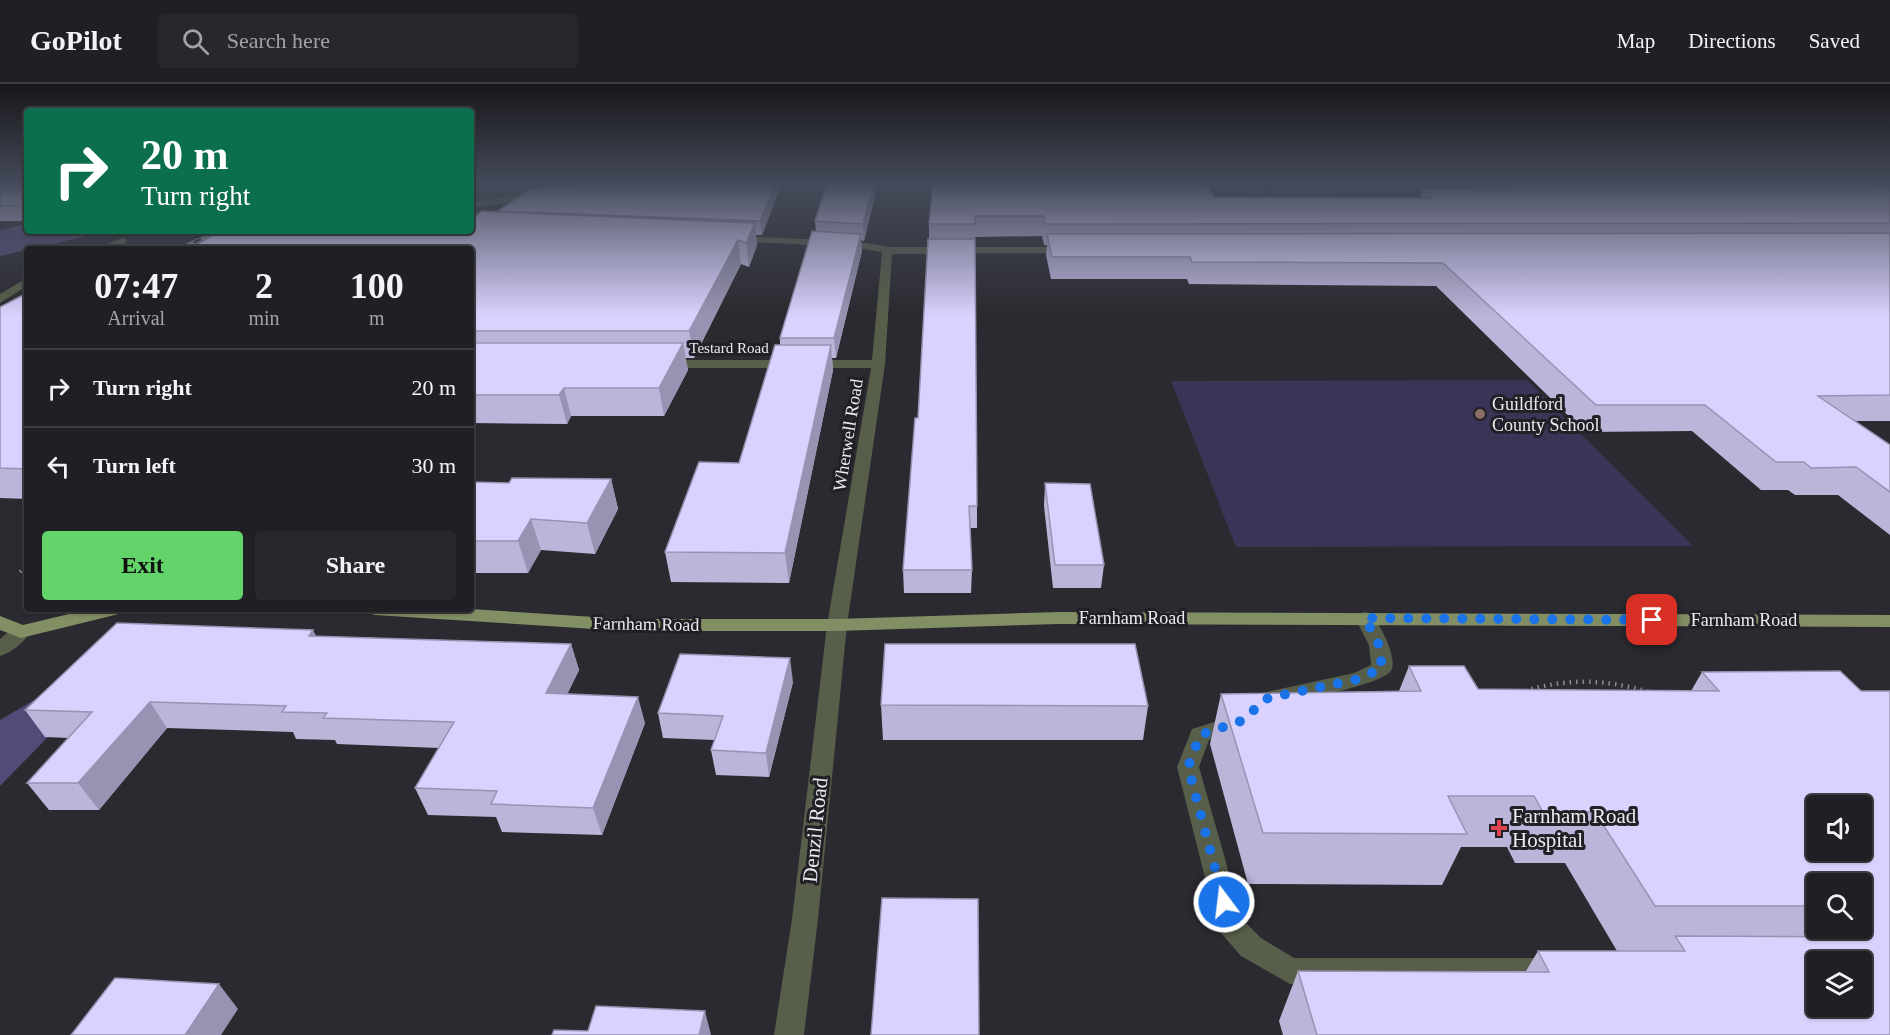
<!DOCTYPE html>
<style>
:root{--surface:#202024;--page:#28282c;--text:#f1f3f6;--muted:#a2a3a6;--line:#3d3e41;--accent:#62d469}
body{margin:0;font-family:Georgia,serif;background:var(--page);color:var(--text);height:100vh;display:flex;flex-direction:column;font-size:22px;white-space:nowrap}
*{box-sizing:border-box;margin:0}
p{font-size:20px;color:var(--muted)}
.icon{flex:none;width:33px;height:33px;fill:none;stroke:currentColor;stroke-width:2;stroke-linecap:round;stroke-linejoin:round}
.map{position:relative;flex:1;overflow:hidden}
.side{position:absolute;left:24px;top:162px;width:450px;height:366px;display:flex;flex-direction:column;background:var(--surface);border-radius:6px;box-shadow:0 2px 4px #0004,0 0 0 2px var(--line)}
.side>*{flex:none}
.top-card{position:absolute;left:24px;top:24px;width:450px;height:126px;border-radius:6px;box-shadow:0 2px 4px #0004,0 0 0 2px var(--line);background:#0b6e4f;color:#fff;overflow:hidden}
.tools{position:absolute;left:1806px;top:711px;display:grid;gap:12px}
.tools a{display:grid;place-items:center;width:66px;height:66px;border-radius:6px;background:var(--surface);box-shadow:0 2px 4px #0004,0 0 0 2px var(--line);font-size:30px}
.pin{position:absolute;display:grid;place-items:center;width:51px;height:51px;color:#fff;margin:-26px;border-radius:12px;box-shadow:0 3px 9px #0006}
.me{position:absolute;width:66px;margin:-33px;rotate:345deg;stroke-linejoin:round;filter:drop-shadow(0 0 4px #0008)}
.turn{display:flex;align-items:center;gap:21px;height:126px;padding:0 18px;font-size:27px}
.turn .icon{width:78px;height:78px;stroke-width:2.5}
.turn b{display:block;font-size:42px;line-height:51px}
.eta{display:flex;justify-content:space-evenly;align-items:center;height:102px;text-align:center}
.eta b{font-size:36px;font-weight:800;line-height:42px}
.primary-button{display:flex;gap:12px;margin-top:auto;padding:12px 18px}
.primary-button a{flex:1;height:69px;border-radius:6px;background:var(--accent);color:#111;font-size:24px;font-weight:800;line-height:69px;text-align:center}
.primary-button a+a{background:var(--page);color:var(--text)}
ul{padding:0;list-style:none}
li{display:flex;align-items:center;gap:18px;height:78px;padding:0 18px;border-top:2px solid var(--line)}
li div{flex:1}
li b{display:block;font-size:22px}
li em{font-style:normal}
header{display:flex;align-items:center;gap:36px;box-sizing:border-box;height:84px;padding:0 30px;background:var(--surface);border-bottom:2px solid var(--line)}
header strong{font-size:28px}
nav{display:flex;gap:33px;margin-inline-start:auto;font-size:21px}
.search{width:420px;height:54px;background:var(--page);display:flex;align-items:center;gap:15px;box-sizing:border-box;padding:0 21px;border-radius:6px;color:var(--muted);font-size:22px}
.map>svg:first-child{display:block}
</style>
<header>
<strong>GoPilot</strong>
<div class="search"><svg class="icon" aria-label="search" viewBox="0 0 24 24"><circle cx="10" cy="10" r="6"/><path d="M15 15l6 6"/></svg>Search here</div>
<nav><a>Map</a><a>Directions</a><a>Saved</a></nav>
</header>
<div class="map">
<svg width="1890" height="951" viewBox="0 0 1890 951">
<rect width="100%" height="100%" fill="#2b2a30"/>
<path fill="#3b3456" d="M1527 296 1693 462 1236 463 1171 297Z"/>
<path fill="#544a78" d="M27 140V147H109L0 172V146Z
M134 565 0 702V636L75 592Z"/>
<g fill="none" stroke-linecap="round" stroke-linejoin="round">
<path stroke="#8d8c91" stroke-width="4" stroke-dasharray="1.5 4" stroke-linecap="butt" d="M20 488 27 482"/>
<path stroke="#8d8c91" stroke-width="4.5" stroke-dasharray="1.5 5" stroke-linecap="butt" d="M1525 607C1568 594 1606 595 1649 608"/>
<path fill="#575e49" fill-rule="evenodd" d="M122 154 126 155V159L111 165H96Z
M27 194V202L0 219V210Z
M1365 528 1372 530C1380 542 1396 569 1392 585 1387 601 1288 618 1270 622L1262 619 1259 614 1262 609 1354 589 1371 581 1369 561 1355 534 1358 530Z
M1236 631 1244 633 1247 639 1244 645 1209 656 1199 683 1242 835 1261 854 1294 874H1551L1561 878 1565 887 1561 896 1551 900H1290L1241 872 1221 849 1217 841 1177 683 1192 645Z"/>
<path fill="#575e49" fill-rule="evenodd" d="M543 108 548 111 546 113 471 124V118Z
M734 152 852 157 891 163H1069L1074 166 1069 169 892 170 885 280 847 541 818 835 804 951H774L792 835 827 541 871 284H664L657 280 664 276H872L882 168 852 163 730 157 729 155Z"/>
<path fill="#575e49" fill-rule="evenodd" d="M21 542 28 543 31 548C24 558 11 569 0 572V555L14 543Z"/>
<path fill="#828f64" fill-rule="evenodd" d="M90 525H126L123 529 21 554 0 546V532L23 541Z
M365 525H471L626 535H837L1059 528 1890 531V543L1059 540 837 547H626L375 531 368 529Z"/>
<g stroke="#919095" stroke-width="4">
<path id="rail" d="M179 165 219 147"/>
</g>
<use href="#rail" stroke="#212026" stroke-width="2" stroke-dasharray="8" stroke-linecap="butt"/>
</g>
<path fill="#bbb5da" fill-rule="evenodd" d="M0 99H27V137H0Z
M552 99H782L762 151H756L757 161 749 183 741 180 694 274H685L688 286 664 332H571L567 340 471 339V147L498 127 553 103Z
M827 99H878L864 157 861 156 862 167 836 274H832L833 286 789 499 671 498 665 468 739 379 780 261V254L816 147 815 137Z
M933 99 1214 113 1420 114 1422 105 1475 106 1465 99H1890V337H1855L1890 361V451L1838 411H1795L1788 406H1761L1692 347 1585 348 1436 202 1189 200 1187 195H1051L1046 171 1047 161H1044L1042 152 975 153 977 422V444H970L972 486 971 509H904L903 486 918 334 929 155V140Z
M27 209V415L0 414V223Z
M611 395 618 425 595 470 541 466 528 489H472L471 490V398L509 399Z
M1045 399 1104 481 1101 504H1053L1044 422Z
M316 552 571 560 579 586 567 610 645 639 602 751 502 748 496 733 428 731 415 704 439 664 337 660 335 656 296 655 293 648 167 644 99 726H49L27 699 69 654 45 653 25 626Z
M1409 582 1478 605 1691 607 1702 588 1840 587 1890 951H1283L1279 937 1298 887H1526L1538 867H1617L1565 779H1515L1507 763H1461L1442 801 1248 800 1210 660 1221 610 1399 607ZM1816 800H1862V844H1816Z
M793 598 769 693 716 691 711 666 715 656 663 654 658 629Z
M881 621 1148 622 1143 656H883Z"/>
<path fill="#9893b2" d="M552 99H607L553 106Z
M776 99H782L762 151 760 137Z
M874 99H878L864 157 863 140Z
M755 139 757 161 749 183 746 159Z
M861 150 862 167 836 274 834 254Z
M738 156 741 180 694 274 689 247Z
M683 259 688 286 664 332 659 304Z
M831 261 833 286 789 499 785 469Z
M564 304 571 332 567 340 559 311Z
M611 395 618 425 595 470 587 439Z
M531 435 541 466 528 489 518 457Z
M313 546 326 572 309 552Z
M571 560 579 586 555 636 546 609Z
M790 574 793 598 769 693 766 669Z
M638 613 645 639 602 751 593 724Z
M150 618 167 644 99 726 78 699Z
M219 900 238 925 221 951H185Z
M705 927 711 951H699Z"/>
<path fill="#d9d2fe" stroke="#9893b2" stroke-width="1.5" fill-rule="evenodd" d="M0 99H27V122H0Z
M584 99H776L760 137 498 127 531 105Z
M827 99H874L863 140 815 137Z
M933 99H1206L1214 113 1432 114 1422 105 1511 106 1500 99H1874L1890 106V139L1045 140 1044 132H975V140H929Z
M482 127 755 139 746 159 738 156 689 247H471V165H189L220 147H471V134Z
M812 147 861 150 834 254H780Z
M1890 149V311L1818 312 1890 361V408L1856 383 1811 384 1804 378H1776L1705 321H1596L1443 179 1192 178 1190 173H1052L1047 150Z
M928 155H975L977 422H969L972 486H903L915 334H918Z
M27 209V385L0 384V223Z
M471 259H683L659 304H564L559 311H471Z
M775 261H831L785 469 665 468 699 378 739 379Z
M512 394 611 395 587 439 531 435 518 457H471V398L509 399Z
M1045 399 1090 400 1104 481H1055Z
M117 539 313 546 309 552 571 560 546 609 638 613 593 724 491 720 497 707 415 704 454 638 323 634 327 629 282 628 286 622 150 618 78 699H27L92 628 25 626Z
M885 560H1135L1148 622 881 621Z
M680 570 790 574 766 669 711 666 723 632 658 629Z
M1409 582H1464L1478 605 1719 607 1702 588 1840 587 1861 607H1890V951H1317L1298 887 1549 888 1538 867H1685L1675 852 1863 853 1866 851 1865 830 1871 827 1862 822V800H1816V822H1655L1595 728H1543L1534 712H1448L1467 750 1263 749 1221 610 1421 607ZM1816 722H1862V766H1816ZM1816 878H1862V922H1816Z
M882 814 978 815 979 951H871Z
M115 894 219 900 185 951H71Z
M596 922 705 927 699 951H552L554 946 588 947Z"/>
<linearGradient id="sky" x2="0" y2="1"><stop stop-color="#18171a"/><stop offset="0.43" stop-color="#444a59"/><stop offset="1" stop-color="#444a59" stop-opacity="0"/></linearGradient>
<rect width="1890" height="232" fill="url(#sky)"/>
<g fill="none" stroke-linecap="round" stroke-linejoin="round">
<path stroke="#1a73e8" stroke-width="10" stroke-dasharray="0 18" d="M1224 818 1188 683 1200 651 1241 637 1268 614 1359 595 1382 584 1379 561 1365 534 1652 536"/>
</g>
<circle fill="#8d6e63" stroke="#212026" stroke-width="2" cx="1480" cy="330" r="6"/>
<path fill="#e0444e" stroke="#212026" stroke-width="2" d="M1496 735h6v6h6v6h-6v6h-6v-6h-6v-6h6z"/>
<g text-anchor="middle" stroke-width="6" stroke-linejoin="round" paint-order="stroke">
<g font-size="15" fill="#ebeaef" stroke="#212026">
<text x="729" y="269">Testard Road</text>
</g>
<g font-size="18" fill="#ebeaef" stroke="#212026" text-anchor="start">
<text x="1492" y="326">Guildford<tspan x="1492" dy="21">County School</tspan></text>
</g>
<g font-size="18" fill="#ebeaef" stroke="#212026">
<text transform="translate(848 351) rotate(-81)" y="6">Wherwell Road</text>
<text x="1132" y="540">Farnham Road</text>
<text x="1744" y="542">Farnham Road</text>
<text transform="translate(646 540) rotate(1)" y="6">Farnham Road</text>
</g>
<g font-size="21" fill="#ebeaef" stroke="#212026" text-anchor="start">
<text x="1512" y="739">Farnham Road<tspan x="1512" dy="24">Hospital</tspan></text>
</g>
<g font-size="21" fill="#ebeaef" stroke="#212026">
<text transform="translate(815 746) rotate(-84)" y="7">Denzil Road</text>
</g>
</g>
</svg>
<div class="tools">
<a><svg class="icon" aria-label="sound" viewBox="0 0 24 24"><path d="M4 9h4l5-4v14l-5-4H4zM17 9q2 3 0 6"/></svg></a>
<a><svg class="icon" aria-label="search" viewBox="0 0 24 24"><circle cx="10" cy="10" r="6"/><path d="M15 15l6 6"/></svg></a>
<a><svg class="icon" aria-label="layers" viewBox="0 0 24 24"><path d="M12 4l9 5-9 5-9-5zM3 14l9 5 9-5"/></svg></a>
</div>
<div class="pin" style="left:1652px;top:536px;background:#d93025"><svg class="icon" aria-label="arrive" viewBox="0 0 24 24"><path d="M6 21V4h12l-3 4 3 4H6"/></svg></div>
<svg class="me" style="left:1224px;top:818px" viewBox="-20 -20 40 40"><circle r="17" fill="#1a73e8" stroke="#fff" stroke-width="3"/><path d="M0-11L8 9 0 5-8 9z" fill="#fff"/></svg>
<div class="top-card">
<div class="turn"><svg class="icon" aria-label="right" viewBox="0 0 24 24"><path d="M7 20v-9h11M14 6l5 5-5 5"/></svg><div><b>20 m</b>Turn right</div></div>
</div>
<section class="side">
<div class="eta">
<div><b>07:47</b><p>Arrival</p></div>
<div><b>2</b><p>min</p></div>
<div><b>100</b><p>m</p></div>
</div>
<ul>
<li><svg class="icon" aria-label="right" viewBox="0 0 24 24"><path d="M7 20v-9h11M14 6l5 5-5 5"/></svg><div><b>Turn right</b></div><em>20 m</em></li>
<li><svg class="icon" aria-label="left" viewBox="0 0 24 24"><path d="M17 20v-9H6M10 6l-5 5 5 5"/></svg><div><b>Turn left</b></div><em>30 m</em></li>
</ul>
<div class="primary-button"><a>Exit</a><a>Share</a></div>
</section>
</div>
